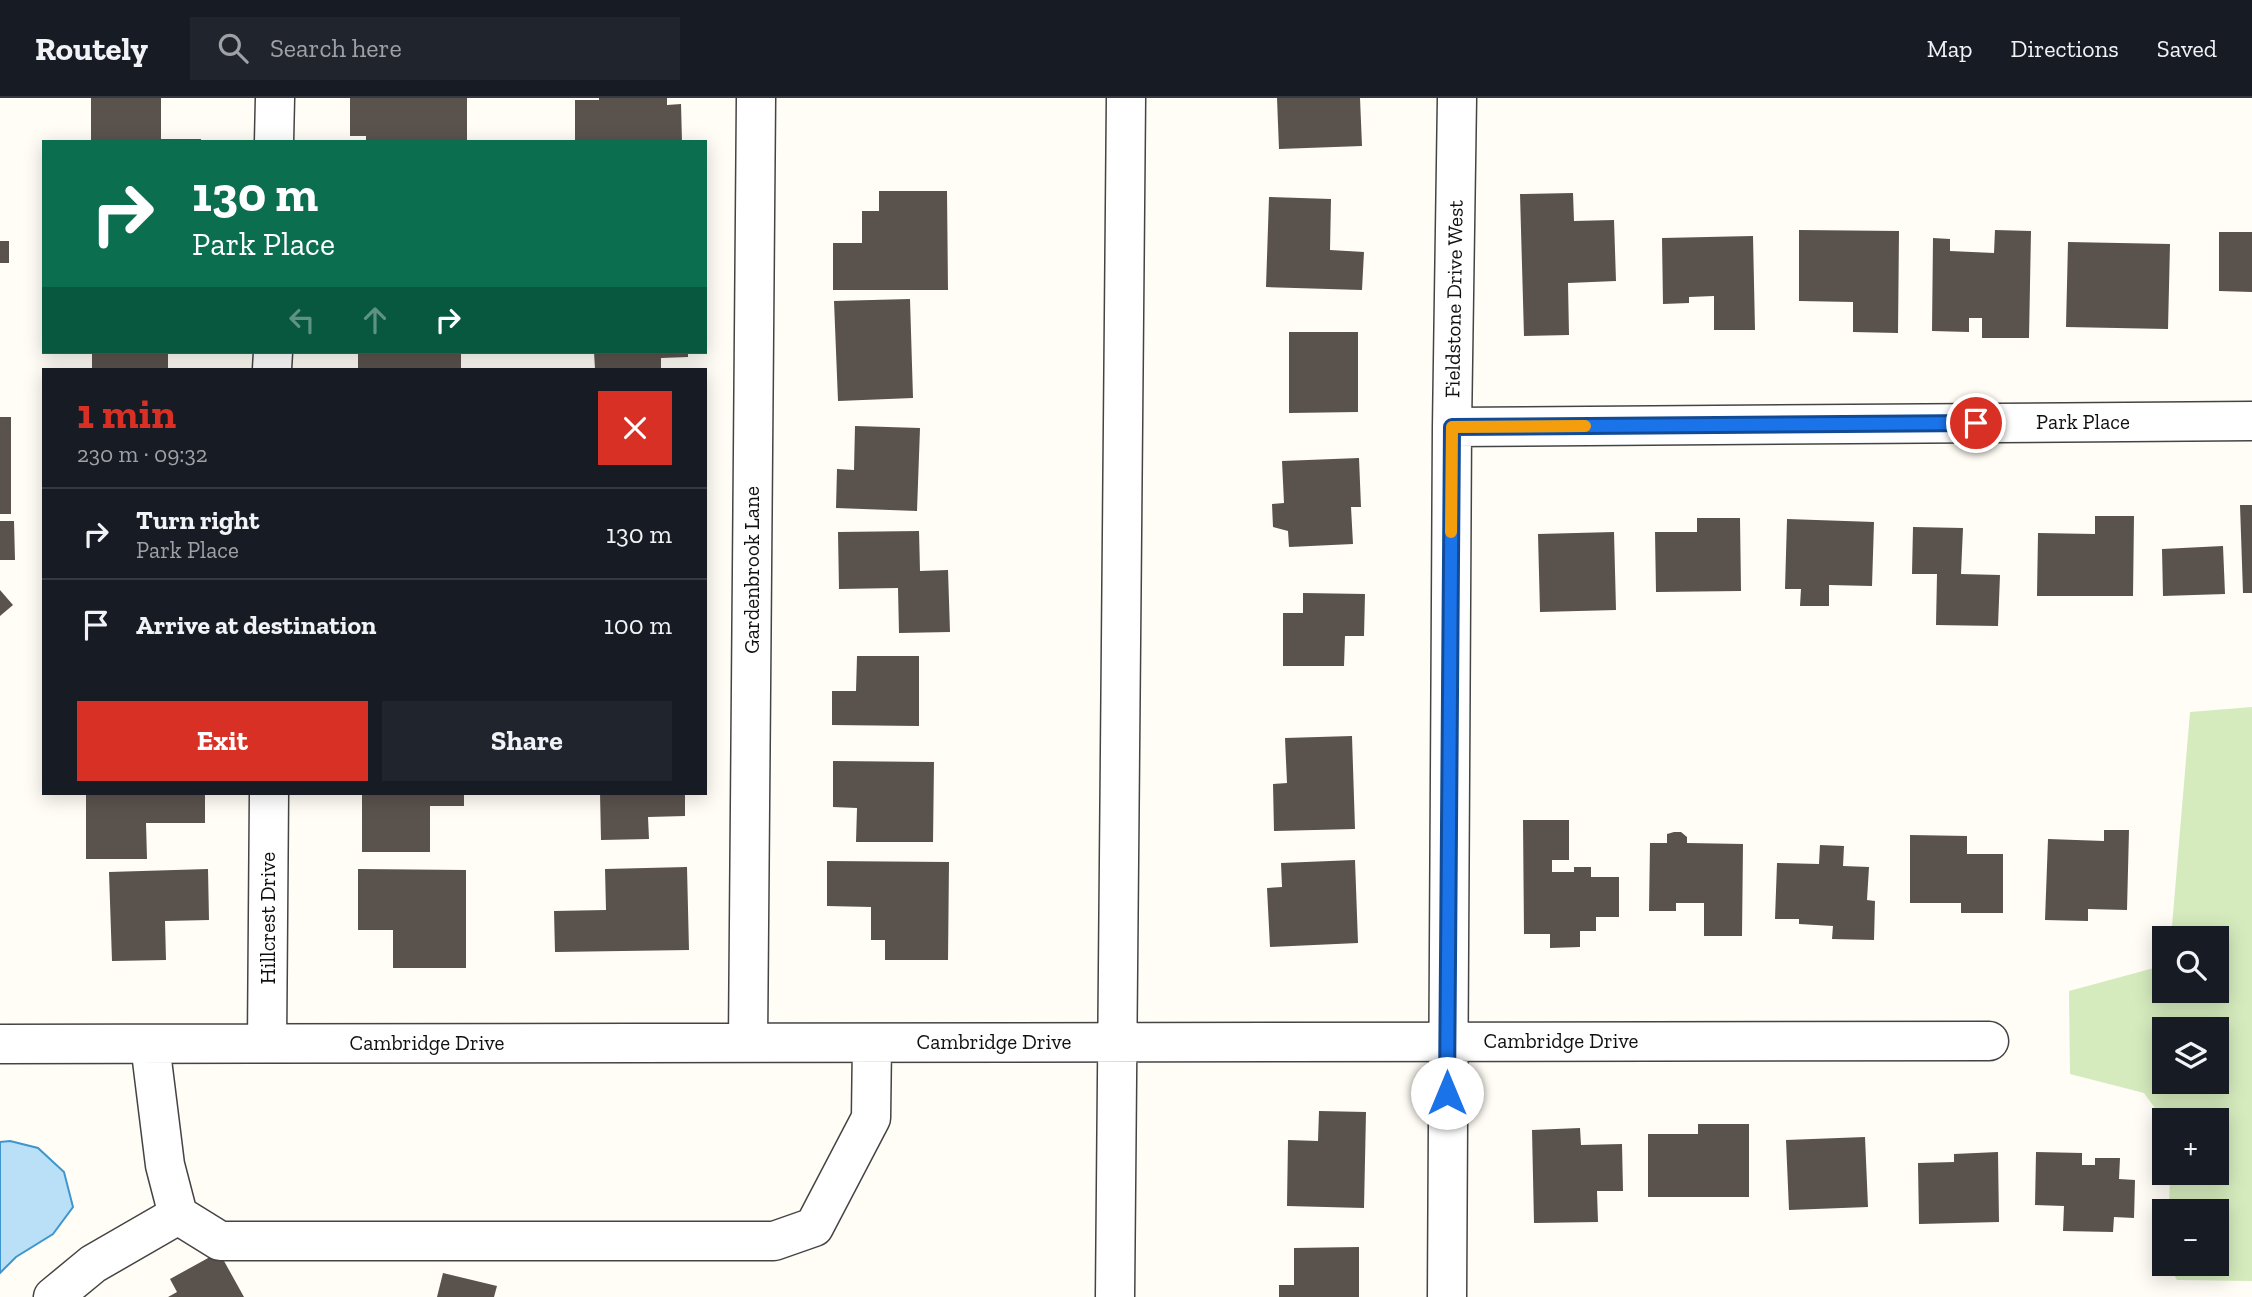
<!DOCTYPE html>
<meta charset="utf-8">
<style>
:root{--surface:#171b24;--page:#20242c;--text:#f1f3f6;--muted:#9ea1a6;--line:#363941;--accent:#d93025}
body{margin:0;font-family:"Zilla Slab",serif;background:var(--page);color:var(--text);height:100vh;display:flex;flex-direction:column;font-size:26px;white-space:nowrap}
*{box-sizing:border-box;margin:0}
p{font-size:23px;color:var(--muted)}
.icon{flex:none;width:38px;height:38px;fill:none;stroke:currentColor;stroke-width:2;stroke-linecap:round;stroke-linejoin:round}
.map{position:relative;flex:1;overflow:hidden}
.side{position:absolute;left:42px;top:270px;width:665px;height:427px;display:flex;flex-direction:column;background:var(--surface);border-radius:0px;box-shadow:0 4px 18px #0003}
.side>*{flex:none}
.top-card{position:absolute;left:42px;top:42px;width:665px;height:214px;border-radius:0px;box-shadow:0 4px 18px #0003;background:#0b6e4f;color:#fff;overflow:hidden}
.tools{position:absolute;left:2152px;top:828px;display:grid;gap:14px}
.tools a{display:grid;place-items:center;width:77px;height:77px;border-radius:0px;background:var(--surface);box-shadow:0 4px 18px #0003;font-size:35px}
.pin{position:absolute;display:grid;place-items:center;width:60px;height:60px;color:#fff;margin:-30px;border:4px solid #fff;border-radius:50%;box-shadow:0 2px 7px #0007}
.me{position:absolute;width:77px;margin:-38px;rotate:0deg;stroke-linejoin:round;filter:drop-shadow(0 0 5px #0008)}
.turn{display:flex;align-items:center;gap:24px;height:147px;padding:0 35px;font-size:32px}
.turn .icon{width:91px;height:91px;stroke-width:2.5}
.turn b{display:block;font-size:49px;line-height:60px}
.lanes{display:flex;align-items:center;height:66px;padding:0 35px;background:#0003;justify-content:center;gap:35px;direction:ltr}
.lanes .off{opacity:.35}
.round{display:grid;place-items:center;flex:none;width:74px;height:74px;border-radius:0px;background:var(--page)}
.overview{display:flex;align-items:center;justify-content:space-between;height:119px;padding:0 35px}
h1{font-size:42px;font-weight:700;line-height:52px;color:var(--accent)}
.cta{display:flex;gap:14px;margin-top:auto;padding:14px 35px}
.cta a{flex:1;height:80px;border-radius:0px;background:var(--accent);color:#fff;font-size:28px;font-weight:700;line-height:80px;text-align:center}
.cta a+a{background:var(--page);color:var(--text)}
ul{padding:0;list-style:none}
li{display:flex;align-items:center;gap:21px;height:91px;padding:0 35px;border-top:2px solid var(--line)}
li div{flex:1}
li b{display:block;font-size:26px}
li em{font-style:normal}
header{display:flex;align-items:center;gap:42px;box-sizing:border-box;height:98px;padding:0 35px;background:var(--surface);border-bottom:2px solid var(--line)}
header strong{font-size:33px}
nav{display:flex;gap:38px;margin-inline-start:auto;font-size:24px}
.search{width:490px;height:63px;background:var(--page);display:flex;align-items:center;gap:18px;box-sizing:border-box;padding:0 24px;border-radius:0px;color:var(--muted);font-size:26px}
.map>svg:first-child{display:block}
</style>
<header>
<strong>Routely</strong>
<div class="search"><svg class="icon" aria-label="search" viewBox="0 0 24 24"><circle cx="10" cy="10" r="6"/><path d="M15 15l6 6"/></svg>Search here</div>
<nav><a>Map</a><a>Directions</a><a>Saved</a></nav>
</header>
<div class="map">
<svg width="2252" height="1199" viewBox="0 0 2252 1199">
<rect width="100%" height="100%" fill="#fffdf5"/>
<path fill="#d5ebbd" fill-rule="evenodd" d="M2252 609V1183L2177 1182 2168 1166H2217V1113H2169L2170 1075 2217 1074V1022H2165V1024L2144 995 2070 976 2069 893 2165 867V892H2217V840H2171L2190 614ZM2165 931H2217V984H2165Z"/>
<path fill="#b9e0f7" stroke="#3f96cf" stroke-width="2" d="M10 1043 38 1050 64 1074 73 1109 53 1136 16 1159 0 1175V1044Z"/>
<path fill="#5a524d" d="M91 0H161V41H201V44H91Z
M350 0H467V44H366V38H350Z
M599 0H667V7L681 6 682 44H575V2H599Z
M1277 0H1360L1362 48 1279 51Z
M879 93H947L948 192H833V145H862V113H879Z
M1573 95 1574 123 1614 122 1616 183 1568 185 1569 237 1524 238 1520 96Z
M1269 99 1331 101 1330 152 1364 154 1362 192 1266 189Z
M1799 132 1899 133 1898 235 1853 234V204L1799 203Z
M1995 132 2031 133 2029 240H1982V220H1969V234L1932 233 1933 140 1950 141V153L1994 155Z
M2219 134H2252V194L2219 193Z
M1753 138 1755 232H1714V198L1689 199V205L1663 206 1662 140Z
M0 143H9V165H0Z
M2068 144 2170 146 2168 231 2066 229Z
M910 201 913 300 838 303 834 203Z
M1289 234H1358V314L1289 315Z
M92 254H168V271H92Z
M358 254H461V271H358Z
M594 254H688V259L661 260V271H595Z
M0 319H11V416H0Z
M855 328 920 330 917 413 836 410 837 371 854 372Z
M1359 360 1361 409H1351L1353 446 1289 449 1288 433 1273 429 1272 406 1284 405 1282 363Z
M2240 407H2252V495H2243Z
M2095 418H2134L2133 498H2037L2038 435 2095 436Z
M1697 420H1740L1741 493 1656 494 1655 434H1697Z
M1787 421 1874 424 1872 488 1829 487V508H1800L1801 491H1785Z
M0 423H14L15 462H0Z
M1913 429 1963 430 1961 476 2000 477 1998 528 1936 527 1937 476H1912Z
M919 433 920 473 948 472 950 534 899 535 898 490 839 491 838 434Z
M1614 434 1616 512 1540 514 1538 436Z
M2223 448 2225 496 2163 498 2162 451Z
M0 492 13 507 0 518Z
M1303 495 1365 496 1364 538H1345L1344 568H1283V515H1303Z
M857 558H919V628L832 627V593H856Z
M1352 638 1355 731 1274 733 1273 686 1287 685 1285 640Z
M833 663 934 664 933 744H856L857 710 833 709Z
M86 695H205V725H146L147 761H86Z
M362 695H464V708H430V754H362Z
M600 695H685V718L648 719 649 741 601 742Z
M1523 722H1569V762H1552V774H1574V769H1591V779H1619V819H1596V833H1580V849L1550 850V836H1524Z
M2104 732H2129L2127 812 2088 811V823L2045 822 2048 741 2104 743Z
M1674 734H1681L1687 739V745L1743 746 1742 838H1704V805H1676V813H1649L1650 745H1667V736Z
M1910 737 1967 738V756H2003V815H1961V805H1910Z
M1820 747 1844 748 1843 768 1869 769 1867 802 1875 803 1874 842 1832 841 1833 828 1799 826V821H1775L1777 765 1819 766Z
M1355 762 1358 845 1270 849 1267 790 1282 789 1281 765Z
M827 763 949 764 948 862H885V842H871V809L827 808Z
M687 769 689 852 555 854 554 813 606 812 605 771Z
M208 771 209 822 165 823 166 862 112 863 109 774Z
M358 771 466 772V870H393V832H358Z
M1319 1013 1366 1014 1364 1110 1287 1108 1288 1042 1318 1043Z
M1698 1026H1749V1099H1648V1036H1698Z
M1580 1030 1581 1047 1622 1046 1623 1093H1597L1598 1124 1534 1125 1532 1032Z
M1865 1039 1868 1109 1789 1112 1786 1042Z
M1998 1054 1999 1124 1919 1126 1918 1065 1954 1064V1056Z
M2036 1054 2082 1055V1067H2095V1060H2120L2119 1081 2135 1082 2134 1120 2114 1119 2113 1134 2063 1133 2064 1108 2035 1107Z
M1359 1149V1199H1279V1187H1294V1150Z
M219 1154 244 1199H168L177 1194 170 1181Z
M443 1175 497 1188 494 1199H437Z"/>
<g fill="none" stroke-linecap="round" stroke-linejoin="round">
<g stroke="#444" stroke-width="41">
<path id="minor" d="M274 44 275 0
M272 271 273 254
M1452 329 2252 323
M267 945 269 695
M748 945 756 0
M0 946 1989 943
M150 946 165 1067 178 1117 220 1143H774L814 1129 871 1020 872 945
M53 1199 93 1166 178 1117
M1115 1199 1126 0
M1447 1199 1452 329 1457 0"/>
</g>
<use href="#minor" stroke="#fff" stroke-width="38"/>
</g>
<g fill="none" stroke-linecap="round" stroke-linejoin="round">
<g stroke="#114b97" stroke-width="18">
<path id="route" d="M1447 995 1452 329 1976 325"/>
</g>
<use href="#route" stroke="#1a73e8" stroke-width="12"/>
<path stroke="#f59e0b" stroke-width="12" d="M1451 434 1452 329 1585 328"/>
</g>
<g text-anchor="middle" stroke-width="7" stroke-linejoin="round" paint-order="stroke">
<g font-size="21" fill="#111" stroke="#fff">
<text transform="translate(1454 201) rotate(-89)" y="7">Fieldstone Drive West</text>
<text x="2083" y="331">Park Place</text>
<text transform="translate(752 472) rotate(-90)" y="7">Gardenbrook Lane</text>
<text transform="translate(268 820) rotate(-90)" y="7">Hillcrest Drive</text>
<text x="1561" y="950">Cambridge Drive</text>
<text x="994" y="951">Cambridge Drive</text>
<text x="427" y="952">Cambridge Drive</text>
</g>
</g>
</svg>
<div class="tools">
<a><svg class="icon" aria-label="search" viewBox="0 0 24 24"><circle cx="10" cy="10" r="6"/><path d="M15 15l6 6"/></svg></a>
<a><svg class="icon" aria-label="layers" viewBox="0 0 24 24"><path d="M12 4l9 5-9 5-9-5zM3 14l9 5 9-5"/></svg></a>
<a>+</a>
<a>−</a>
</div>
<div class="pin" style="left:1976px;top:325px;background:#d93025"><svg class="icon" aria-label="arrive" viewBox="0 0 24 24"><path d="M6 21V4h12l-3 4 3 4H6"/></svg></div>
<svg class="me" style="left:1447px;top:995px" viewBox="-20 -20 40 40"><circle r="19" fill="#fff"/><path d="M0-13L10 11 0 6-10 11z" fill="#1a73e8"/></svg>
<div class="top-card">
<div class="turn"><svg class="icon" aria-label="right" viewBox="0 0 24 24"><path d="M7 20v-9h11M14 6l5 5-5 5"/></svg><div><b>130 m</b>Park Place</div></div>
<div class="lanes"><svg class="icon off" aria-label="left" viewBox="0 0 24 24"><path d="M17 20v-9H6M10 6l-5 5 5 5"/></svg><svg class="icon off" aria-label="ahead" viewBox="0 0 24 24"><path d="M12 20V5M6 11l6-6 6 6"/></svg><svg class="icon" aria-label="right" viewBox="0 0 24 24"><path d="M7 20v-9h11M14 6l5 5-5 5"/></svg></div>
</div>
<section class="side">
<div class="overview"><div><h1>1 min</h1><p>230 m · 09:32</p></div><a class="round" style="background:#d93025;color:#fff"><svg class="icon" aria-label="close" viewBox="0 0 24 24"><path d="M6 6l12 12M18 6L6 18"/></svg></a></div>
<ul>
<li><svg class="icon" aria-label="right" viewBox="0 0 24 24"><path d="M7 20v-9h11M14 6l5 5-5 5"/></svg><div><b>Turn right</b><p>Park Place</p></div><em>130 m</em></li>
<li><svg class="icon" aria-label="arrive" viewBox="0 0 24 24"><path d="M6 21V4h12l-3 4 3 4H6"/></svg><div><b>Arrive at destination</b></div><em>100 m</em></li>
</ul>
<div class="cta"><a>Exit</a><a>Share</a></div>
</section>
</div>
